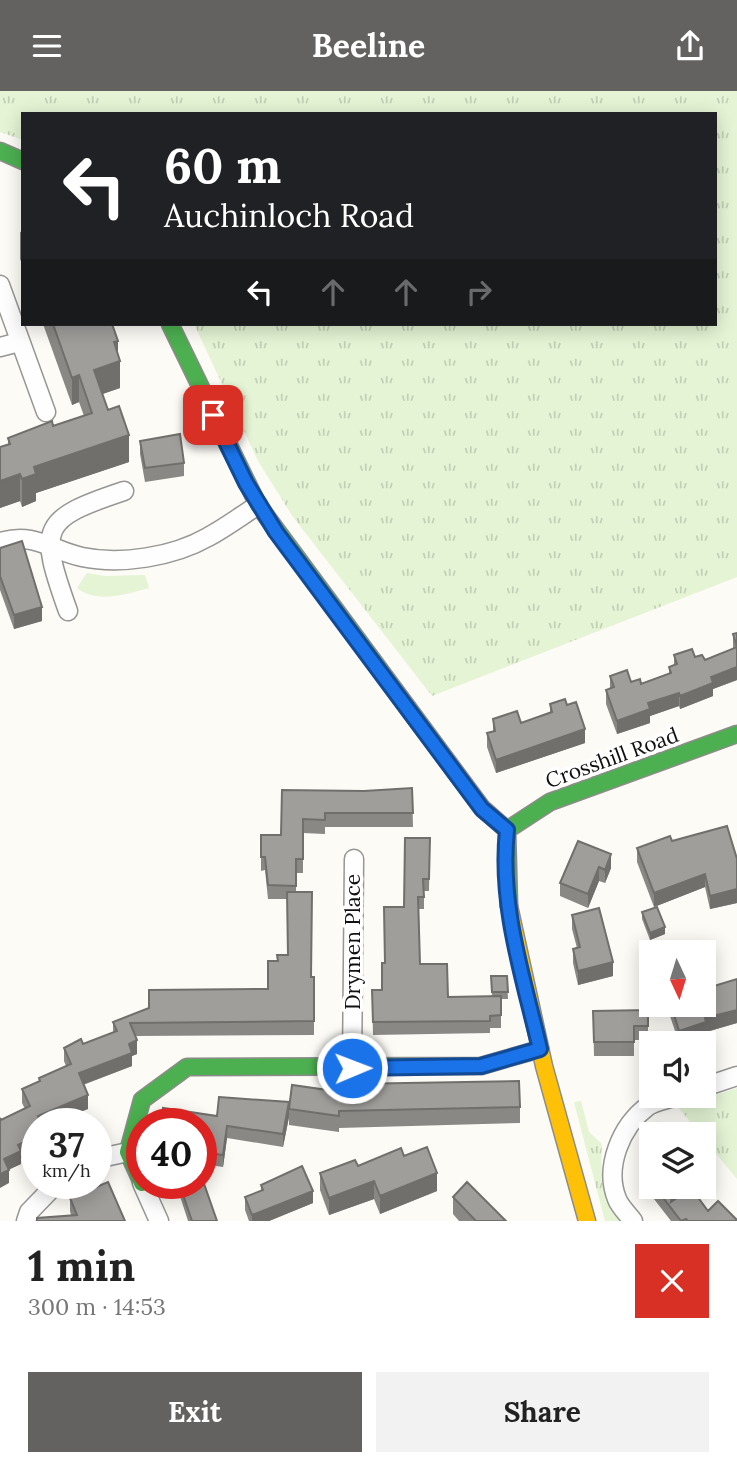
<!DOCTYPE html>
<meta charset="utf-8">
<style>
:root{--surface:#fff;--page:#f2f2f2;--text:#222;--muted:#767676;--accent:#636260}
body{margin:0;font-family:Lora,serif;background:var(--page);color:var(--text);height:100vh;display:flex;flex-direction:column;font-size:26px;white-space:nowrap}
*{box-sizing:border-box;margin:0}
p{font-size:23px;color:var(--muted)}
.icon{flex:none;width:38px;height:38px;fill:none;stroke:currentColor;stroke-width:2;stroke-linecap:round;stroke-linejoin:round}
.map{position:relative;height:1130px;overflow:hidden}
.side{display:flex;flex-direction:column;background:var(--surface);flex:1}
.side>*{flex:none}
.guide{position:absolute;left:21px;top:21px;width:696px;height:214px;border-radius:0px;box-shadow:0 4px 18px #0003;background:#202124;color:#fff;overflow:hidden}
.needle{width:46px;rotate:176deg}
.fabs{position:absolute;left:639px;top:849px;display:grid;gap:14px}
.fabs a{display:grid;place-items:center;width:77px;height:77px;border-radius:0px;background:var(--surface);box-shadow:0 4px 18px #0003;font-size:35px}
.speed{position:absolute;left:21px;top:1017px;display:flex;gap:14px;font-size:35px;font-weight:700;text-align:center}
.speed>*{display:grid;place-content:center;width:91px;height:91px;border-radius:50%;background:var(--surface);box-shadow:0 4px 18px #0003;line-height:1}
.speed small{font-size:18px;font-weight:400}
.speed .limit{border:10px solid #d22;background:#fff;color:#111}
.pin{position:absolute;display:grid;place-items:center;width:60px;height:60px;color:#fff;margin:-30px;border-radius:14px;box-shadow:0 4px 10px #0006}
.me{position:absolute;width:77px;margin:-38px;rotate:89deg;stroke-linejoin:round;filter:drop-shadow(0 0 5px #0008)}
.turn{display:flex;align-items:center;gap:24px;height:147px;padding:0 28px;font-size:32px}
.turn .icon{width:91px;height:91px;stroke-width:2.5}
.turn b{display:block;font-size:49px;line-height:60px}
.lanes{display:flex;align-items:center;height:66px;padding:0 28px;background:#0003;justify-content:center;gap:35px;direction:ltr}
.lanes .off{opacity:.35}
.round{display:grid;place-items:center;flex:none;width:74px;height:74px;border-radius:0px;background:var(--page)}
.overview{display:flex;align-items:center;justify-content:space-between;height:119px;padding:0 28px}
h1{font-size:42px;font-weight:800;line-height:52px}
.cta{display:flex;gap:14px;margin-top:auto;padding:14px 28px}
.cta a{flex:1;height:80px;border-radius:0px;background:var(--accent);color:#fff;font-size:28px;font-weight:800;line-height:80px;text-align:center}
.cta a+a{background:var(--page);color:var(--text)}
header{display:flex;justify-content:space-between;align-items:center;height:91px;padding:0 28px;background:var(--accent);color:#fff;font-size:32px;font-weight:800}
.map>svg:first-child{display:block}
</style>
<header><svg class="icon" aria-label="menu" viewBox="0 0 24 24"><path d="M4 6h16M4 12h16M4 18h16"/></svg>Beeline<svg class="icon" aria-label="share" viewBox="0 0 24 24"><path d="M12 15V3M7 8l5-5 5 5M5 13v7h14v-7"/></svg></header>
<div class="map">
<svg width="737" height="1130" viewBox="0 0 737 1130">
<defs>
<pattern id="grass-tufts" width="24" height="20" patternUnits="userSpaceOnUse" patternTransform="scale(1.75)"><rect width="24" height="20" fill="#e4f4d4"/><path d="M3 7l-1-3M5 7V3M7 7l1-3M15 17l-1-3M17 17v-4M19 17l1-3" fill="none" stroke="#c3d0b5"/></pattern>
</defs>
<rect width="100%" height="100%" fill="#fcfbf6"/>
<path fill="url(#grass-tufts)" d="M0 0H737V486L432 605 293 426 258 370 194 233H716V23H23V49L0 41Z
M737 997V1088L704 1048V1043H700L678 1016Z
M581 1010 589 1041 602 1053C600 1080 602 1108 620 1130H605L574 1011Z"/>
<path fill="#e4f4d4" d="M87 482 105 485 145 484 149 497C127 503 97 513 77 497Z"/>
<g fill="none" stroke-linecap="round" stroke-linejoin="round">
<g stroke="#969694" stroke-width="21">
<path id="street" d="M0 194 46 321
M0 256 19 251
M0 451C36 441 50 459 82 466 121 474 173 466 208 446 225 437 241 425 258 414
M68 520C38 436 40 428 124 400
M352 977 354 768
M704 996 737 985
M96 1068 128 1061
M142 1092 159 1130
M26 1130 29 1121 57 1092
M633 1130C628 1123 620 1116 617 1108 604 1076 621 1035 648 1015 656 1010 670 1008 679 1004"/>
</g>
<g stroke="#8d8c8a" stroke-width="19">
<path id="fast" d="M0 60 23 70
M170 233 258 414 482 717 507 739 509 815
M507 739 550 711 737 643
M142 1092 128 1061 142 1009 187 976 481 975 540 958"/>
</g>
<g stroke="#8d8c8a" stroke-width="19">
<path id="slow" d="M509 815 544 975 587 1130"/>
</g>
<use href="#street" stroke="#fffefe" stroke-width="18"/>
<use href="#fast" stroke="#4caf50" stroke-width="16"/>
<use href="#slow" stroke="#ffc107" stroke-width="16"/>
</g>
<path fill="#8a8885" d="M23 140V175L20 168V141Z
M43 233H112L118 263 120 297 102 303 129 371 36 402V410L22 416 20 410 0 417V356L8 354V347L53 335 84 325 79 311 72 314Z
M140 350 184 372V385L145 391 140 363Z
M0 457 42 530 14 538 0 499Z
M737 542V589L713 598V605L680 618 679 615 650 625V632L617 643 606 613V599L610 598V585L631 591 641 593 669 583V576L674 574V564L695 566 705 569 733 558V543Z
M550 613 567 614 585 652 496 682 487 656V642L493 640V628L521 632 550 622Z
M412 697 413 736H325V743L303 742V782H296V801L311 886H314V944L135 945 137 963 132 965V975L83 994 88 1018 37 1032V1059L21 1067V1073L9 1078V1092L1 1029 25 1018 22 1012V998L39 991V987L66 975 64 970V957L83 953 113 941V931L149 917V899L268 898 278 870 288 864 287 808H268L265 779 261 780V744H281L282 699 364 700Z
M430 747 429 800H424V818H419L420 873 448 906 492 905 491 885H507L508 908H501V937H490V942L373 944 372 899H382L385 872Z
M578 750 611 777 605 792 599 790 588 817 560 805V792Z
M672 750 737 768V812L710 818 705 796 654 816 637 771V757Z
M642 821 665 843 650 849 642 828Z
M572 824 613 885 578 894 573 872V858L577 857 572 838Z
M737 888V934V932L706 941V945L684 952H679L669 922V914H704Z
M648 919V949H634V965H594L593 920Z
M348 1002 520 1016V1032L339 1037V1041L289 1034V1026L283 1056 227 1047 223 1076 202 1073 201 1032 217 1025Z
M404 1065 437 1100 380 1123 374 1108 329 1124 320 1099V1082Z
M651 1067V1089H650V1075Z
M178 1092H201L217 1130H188L178 1099Z
M261 1094 313 1112 269 1130H249L245 1119V1106L261 1100Z
M654 1096 674 1109 737 1130H671L654 1108Z
M453 1106 506 1130H459L453 1123Z
M70 1107 125 1130 71 1124 70 1120Z"/>
<path fill="#706f6c" d="M118 250V271L120 270V297L94 306V279L114 251Z
M79 284V311L72 314V287Z
M129 344V371L36 402V410L22 416V388L34 376Z
M20 383V410L0 417V390Z
M42 516V530L14 538V524Z
M737 576V589L713 598V605L680 618V605L711 586Z
M679 602V615L650 625V632L617 643V630L648 612Z
M585 638V652L496 682V669Z
M611 763V777L605 792V779Z
M599 776V790L588 817V803Z
M705 783V796L654 816V802Z
M737 798V812L710 818V805Z
M665 836V843L650 849V842Z
M613 871V885L578 894V880Z
M737 919V932L706 941V945L684 952H679V940L705 927Z
M137 949V963L132 965V975L79 995V982L129 953Z
M88 1004V1018L53 1032H38V1025Z
M289 1011V1026L283 1056V1043Z
M227 1035V1047L223 1076V1064Z
M37 1045V1059L21 1067V1073L4 1081V1068L18 1054Z
M9 1079V1092L0 1097V1083Z
M437 1082V1100L380 1123V1105Z
M374 1090V1108L329 1124V1107Z
M674 1096H677L672 1118 671 1111Z
M313 1100V1112L269 1130H252V1124Z"/>
<path fill="#a09e9b" stroke="#706f6c" stroke-width="2" d="M53 233H112L118 250 114 251 120 270 94 279 108 319 119 315 129 344 34 376 36 383 22 388 20 383 0 390V356L10 353 8 347 52 330 53 335 92 322 79 284 72 287Z
M180 343 184 372 145 377 140 350Z
M22 450 42 516 14 524 0 485V457Z
M737 542V556L733 543Z
M737 556V576L711 586 713 592 680 605 679 602 648 612 650 618 617 630 606 599 614 596 610 585 627 579 631 591 640 588 641 593 671 582 669 576 677 573 674 564 692 558 695 566 702 564 705 569Z
M565 608 567 614 576 611 585 638 496 669 487 642 495 640 493 628 517 620 521 632 552 621 550 613Z
M412 697 413 722H325V729L303 728V768H296V795L268 794 265 766H261V744H281L282 699 364 700Z
M727 735 737 768V798L710 805 705 783 654 802 637 757 670 745 672 750Z
M405 747H430L429 788H423L424 806H418L420 873H447L448 906 501 905V924L490 925V930L373 931 372 899H382V872H385L384 816H404Z
M578 750 611 763 605 779 599 776 588 803 560 792Z
M287 801H312L311 886H314V930L130 932 137 949 129 953 132 962 79 982 88 1004 38 1025 41 1032H37V1045L18 1054 21 1060 4 1068 9 1079 0 1083V1027L1 1029 30 1015 22 998 40 990 39 987 71 973 64 957 81 948 83 953 117 940 113 931 149 917V899L268 898V870H278L277 864H288Z
M657 816 665 836 650 842 642 821Z
M599 817 613 871 578 880 573 858 580 856 572 824Z
M491 885H507L508 901H492Z
M737 888V920V919L705 927 706 931 679 940 671 914H704V898Z
M648 919V935H634V951H594L593 920Z
M519 990 520 1016 339 1020V1025L289 1018 292 994 349 1002 348 993Z
M219 1006 289 1011 283 1043 227 1035 223 1064 202 1061 203 1049 201 1048V1032H161L163 1017 217 1025Z
M658 1032 685 1037 684 1043H655Z
M427 1056 437 1082 380 1105 374 1090 329 1107 320 1082 355 1069 358 1075 401 1057 404 1065Z
M302 1075 313 1100 252 1124 245 1106 263 1099 261 1094Z
M201 1084 217 1130H192L179 1092H201Z
M108 1091 125 1130H37V1127L77 1124 70 1107Z
M467 1091 506 1130H476L453 1106Z
M655 1096H674L671 1111 691 1097 708 1120 718 1110 737 1129V1130H688L686 1128 681 1130Z"/>
<g fill="none" stroke-linecap="round" stroke-linejoin="round">
<g stroke="#114b97" stroke-width="18">
<path id="route" d="M213 324 246 392 276 441 482 718 507 739C499 814 523 885 540 958L481 975 352 977"/>
</g>
<use href="#route" stroke="#1a73e8" stroke-width="12"/>
</g>
<g text-anchor="middle" stroke-width="7" stroke-linejoin="round" paint-order="stroke">
<g font-size="21" fill="#101010" stroke="#fff">
<text transform="translate(612 667) rotate(-20)" y="7">Crosshill Road</text>
<text transform="translate(353 851) rotate(-90)" y="7">Drymen Place</text>
</g>
</g>
</svg>
<div class="fabs">
<a><svg class="needle" viewBox="-14 -14 28 28"><path d="M0-13l5 13h-10z" fill="#e53935"/><path d="M0 13l5-13h-10z" fill="#767676"/></svg></a>
<a><svg class="icon" aria-label="sound" viewBox="0 0 24 24"><path d="M4 9h4l5-4v14l-5-4H4zM17 9q2 3 0 6"/></svg></a>
<a><svg class="icon" aria-label="layers" viewBox="0 0 24 24"><path d="M12 4l9 5-9 5-9-5zM3 14l9 5 9-5"/></svg></a>
</div>
<div class="speed"><div>37<small>km/h</small></div><div class="limit">40</div></div>
<div class="pin" style="left:213px;top:324px;background:#d93025"><svg class="icon" aria-label="arrive" viewBox="0 0 24 24"><path d="M6 21V4h12l-3 4 3 4H6"/></svg></div>
<svg class="me" style="left:352px;top:977px" viewBox="-20 -20 40 40"><circle r="17" fill="#1a73e8" stroke="#fff" stroke-width="3"/><path d="M0-11L8 9 0 5-8 9z" fill="#fff"/></svg>
<div class="guide">
<div class="turn"><svg class="icon" aria-label="left" viewBox="0 0 24 24"><path d="M17 20v-9H6M10 6l-5 5 5 5"/></svg><div><b>60 m</b>Auchinloch Road</div></div>
<div class="lanes"><svg class="icon" aria-label="left" viewBox="0 0 24 24"><path d="M17 20v-9H6M10 6l-5 5 5 5"/></svg><svg class="icon off" aria-label="ahead" viewBox="0 0 24 24"><path d="M12 20V5M6 11l6-6 6 6"/></svg><svg class="icon off" aria-label="ahead" viewBox="0 0 24 24"><path d="M12 20V5M6 11l6-6 6 6"/></svg><svg class="icon off" aria-label="right" viewBox="0 0 24 24"><path d="M7 20v-9h11M14 6l5 5-5 5"/></svg></div>
</div>
</div>
<section class="side">
<div class="overview"><div><h1>1 min</h1><p>300 m · 14:53</p></div><a class="round" style="background:#d93025;color:#fff"><svg class="icon" aria-label="close" viewBox="0 0 24 24"><path d="M6 6l12 12M18 6L6 18"/></svg></a></div>
<div class="cta"><a>Exit</a><a>Share</a></div>
</section>
